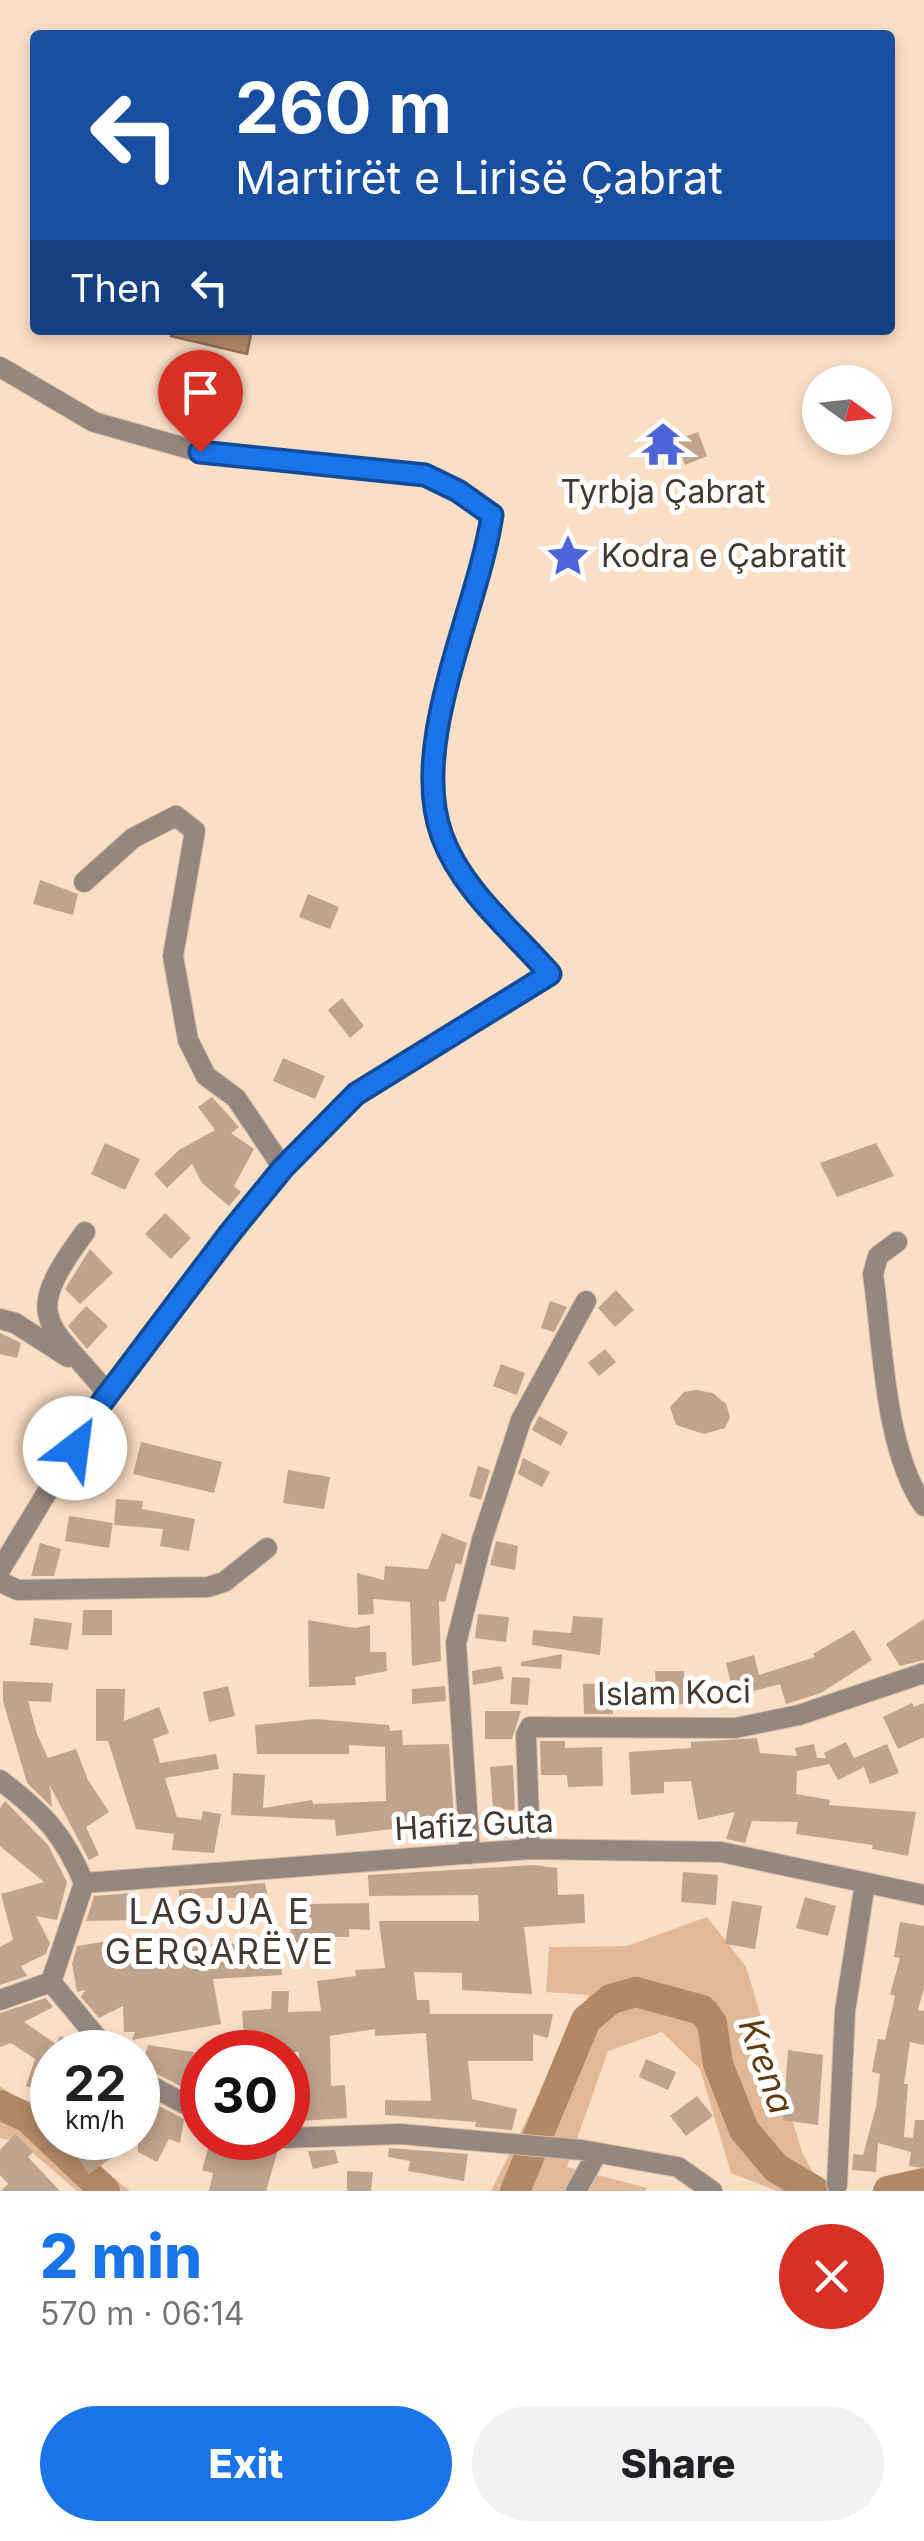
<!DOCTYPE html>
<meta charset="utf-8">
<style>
:root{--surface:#fff;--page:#f2f2f2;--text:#202124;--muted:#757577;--accent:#1a73e8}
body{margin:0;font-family:Inter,sans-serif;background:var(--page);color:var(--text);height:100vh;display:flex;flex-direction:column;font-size:38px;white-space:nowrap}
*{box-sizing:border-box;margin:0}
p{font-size:32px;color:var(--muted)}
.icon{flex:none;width:55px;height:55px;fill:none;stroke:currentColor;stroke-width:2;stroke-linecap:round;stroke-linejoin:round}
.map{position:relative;height:2191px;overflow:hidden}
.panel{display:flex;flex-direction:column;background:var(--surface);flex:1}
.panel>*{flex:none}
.banner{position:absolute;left:30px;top:30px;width:865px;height:305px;border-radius:10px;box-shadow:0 5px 15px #0003;background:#1a4fa0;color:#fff;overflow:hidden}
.needle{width:65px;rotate:105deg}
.buttons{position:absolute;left:802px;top:365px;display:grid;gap:20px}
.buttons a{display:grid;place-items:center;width:90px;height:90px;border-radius:50%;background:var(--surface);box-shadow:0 5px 15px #0003;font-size:50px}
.speed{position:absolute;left:30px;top:2030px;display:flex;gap:20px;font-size:50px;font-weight:700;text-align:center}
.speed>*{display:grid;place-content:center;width:130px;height:130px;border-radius:50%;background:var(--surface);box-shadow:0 5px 15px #0003;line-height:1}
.speed small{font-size:25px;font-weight:400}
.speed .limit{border:15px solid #d22;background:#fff;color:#111}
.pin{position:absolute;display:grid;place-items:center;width:85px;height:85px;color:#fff;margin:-102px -42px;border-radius:50% 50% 50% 0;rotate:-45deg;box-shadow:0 0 10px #0007}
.pin .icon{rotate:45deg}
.me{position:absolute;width:110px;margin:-55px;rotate:30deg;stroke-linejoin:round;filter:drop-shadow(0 0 8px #0008)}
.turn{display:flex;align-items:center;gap:35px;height:210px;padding:0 40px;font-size:45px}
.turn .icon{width:130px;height:130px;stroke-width:2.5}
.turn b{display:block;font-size:70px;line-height:85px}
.then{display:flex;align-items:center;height:95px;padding:0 40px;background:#0003;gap:20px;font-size:38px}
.round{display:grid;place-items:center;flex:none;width:105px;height:105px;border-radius:52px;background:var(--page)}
.head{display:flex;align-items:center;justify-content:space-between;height:170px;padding:0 40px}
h1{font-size:60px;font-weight:800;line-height:75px;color:var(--accent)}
.primary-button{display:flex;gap:20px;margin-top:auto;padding:20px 40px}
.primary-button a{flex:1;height:115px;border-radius:60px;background:var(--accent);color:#fff;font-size:40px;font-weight:800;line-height:115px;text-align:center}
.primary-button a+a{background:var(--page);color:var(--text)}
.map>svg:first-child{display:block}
</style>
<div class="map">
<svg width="924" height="2191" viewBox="0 0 924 2191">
<rect width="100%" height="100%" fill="#fbdec6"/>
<path fill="#e0b897" d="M707 1917 746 1967 802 2152 823 2191H777L731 2173 700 2069 662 2032 608 2051 567 2167 647 2188 645 2191H491L589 1995 546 1992 549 1947 627 1946Z
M0 2086 52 2122V2138H100L86 2155 130 2191H77L19 2141 0 2138Z"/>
<path fill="#b08866" stroke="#907056" stroke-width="2.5" d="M173 330H252L247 354 171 336Z"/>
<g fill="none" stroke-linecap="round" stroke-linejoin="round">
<path stroke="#b08866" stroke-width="30" d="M0 2105 28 2118 105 2191
M515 2191 586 2020 611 1999 636 1992 702 2010 712 2023 718 2064 744 2130 776 2168 815 2191
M888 2191 924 2183"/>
</g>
<path fill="#bfa38c" d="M698 432 707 456 685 465 676 440Z
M40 880 78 894 73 915 33 904Z
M308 894 339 907 330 929 299 917Z
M342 998 364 1026 350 1038 328 1010Z
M283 1058 325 1076 315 1099 273 1081Z
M212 1097 239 1127 231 1133 254 1149 234 1186 241 1192 229 1206 202 1183 192 1164 167 1188 154 1174 179 1150 215 1130 198 1107Z
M105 1143 140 1159 125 1190 91 1174Z
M876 1143 894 1176 837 1197 820 1163Z
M165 1213 191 1238 171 1259 145 1234Z
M90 1249 113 1273 80 1304 65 1289Z
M616 1290 634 1310 615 1327 598 1308Z
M550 1301 567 1307 554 1332 541 1328Z
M86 1306 108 1326 87 1349 68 1326Z
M0 1333 21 1343 17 1358 0 1354Z
M605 1349 616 1362 599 1376 588 1363Z
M501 1364 525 1373 517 1395 493 1386Z
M696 1390 713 1393 726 1404 730 1417 725 1428 704 1434 676 1425 670 1407 684 1392Z
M539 1416 568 1432 561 1446 532 1430Z
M141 1442 222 1462 214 1493 133 1474Z
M523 1458 550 1472 542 1487 518 1474Z
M478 1466 490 1470 481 1500 469 1496Z
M288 1470 330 1477 324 1509 283 1503Z
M116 1499 143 1501 142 1509 195 1519 189 1551 160 1546 163 1529 114 1525Z
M69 1516 113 1523 109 1548 65 1541Z
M442 1533 467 1543 461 1565 456 1563 445 1602 439 1601 441 1661 412 1666 410 1602 373 1599 374 1614 358 1615 357 1573 384 1580 385 1566 428 1569Z
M496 1541 518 1546 515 1570 490 1565Z
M40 1543 61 1549 54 1576H31Z
M83 1610H112V1635H82Z
M478 1614 509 1617 506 1642 475 1638Z
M573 1616 603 1618 600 1655 532 1645 533 1630 571 1633Z
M34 1618 72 1623 68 1650 30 1645Z
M924 1619V1660L900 1666 886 1644Z
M308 1620 355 1628 370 1625V1652H386L387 1671 355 1677 356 1685 309 1687Z
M854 1630 872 1660 821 1693 786 1704 780 1684 734 1696 726 1663 754 1655 759 1675 815 1657 813 1654Z
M562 1654 561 1669 521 1666V1662Z
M501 1666 504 1679 473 1685 472 1671Z
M655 1671H684L685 1704 657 1705Z
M512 1677 530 1678 528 1705 510 1704Z
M3 1681 53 1683 51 1702 28 1701 37 1734 48 1758 76 1749 88 1780 109 1812 86 1827 99 1855 89 1860 50 1786 52 1807 27 1783 3 1701Z
M612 1683 613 1714H584L583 1684Z
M228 1686 235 1716 209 1722 203 1692Z
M445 1686 446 1701 412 1704V1689Z
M96 1689H125L124 1721 159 1707 169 1733 153 1739 160 1763 216 1754 219 1769 165 1778 177 1817 201 1820 203 1811 221 1814 214 1853 172 1850 174 1834 136 1829 108 1741H96Z
M912 1703 914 1707 924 1703V1737L898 1749 883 1717Z
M485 1711H521L512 1739H485Z
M315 1719 389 1725 390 1731 402 1730 403 1745 449 1744 454 1818 415 1819 416 1826 336 1836 335 1820 231 1815 233 1773 265 1775 263 1808 312 1800 313 1804 386 1801 385 1747 349 1745V1754H257L255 1725Z
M757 1738 760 1753 797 1756 795 1748 814 1744 817 1758H826L824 1753 846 1742 854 1758 887 1744 899 1773 870 1784 864 1767 838 1780 829 1764 797 1771 796 1794 830 1800 829 1805 916 1812 908 1856 872 1849 873 1845 796 1834 798 1822 752 1821 745 1843 726 1839 735 1812 698 1820 691 1781 664 1782V1793L631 1795 629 1752 691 1748V1742Z
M540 1741H565V1748L602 1747 603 1786 568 1787 567 1775H541Z
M513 1765 515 1810 493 1809 490 1767Z
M5 1801 48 1845 67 1882 57 1920 36 1916 50 1943 46 1954 21 1966 27 1976 0 1985V1947L13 1940 1 1894 44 1882 0 1846V1808Z
M534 1865 557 1868 558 1895 584 1894 585 1923 524 1927 532 1994 462 1990V1973L414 1972 417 2000H429L430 2014H553L548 2038 533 2034V2061H468L472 2099 517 2109 512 2130 475 2127 476 2122 385 2115V2100L431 2101 426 2033 375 2036V2029L330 2036 331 2086 345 2085 347 2118 301 2121 292 2088 300 2089 299 2052H245L242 2011 271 2009 272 1991H289L288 2012 321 2011 317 1981 356 1976 355 1970 385 1968 379 1921H479L478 1895 369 1896 368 1875Z
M683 1872 718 1875 716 1905 681 1902Z
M265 1883 268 1898H179V1890Z
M133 1893 134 1920 86 1921 94 1896Z
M289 1897H309V1904L369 1903 370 1930 349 1929V1937H310L311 1942 291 1943Z
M805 1897 836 1906 828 1936 796 1928Z
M732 1901 762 1906 755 1949 725 1944Z
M900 1922 924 1926V1988L918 2010 924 2011V2045L910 2042 904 2084H908L904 2137 913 2138 915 2120H924V2168L909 2166 911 2152 878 2143 876 2172 852 2170 853 2154 863 2155 876 2107 880 2074 872 2072 878 2039 885 2040 895 1996 890 1994 900 1958 894 1957Z
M133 1937 131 1955 161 1961V1957L190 1956 189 1946 280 1941 282 1975 213 1979 221 2024 132 2040 135 2032H124L123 2006 99 2018 81 1997 85 1990 77 1992 72 1964 77 1946Z
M46 1998 53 2007 24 2022 56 2044 60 2036 91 2052H52V2113L29 2105 35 2089 26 2086 35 2059 11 2043 0 2047V2013Z
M148 2045 194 2052 188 2090 142 2066Z
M788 2050 823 2055 818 2125 783 2120Z
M646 2059 676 2072 668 2090 639 2077Z
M138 2095 184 2119 180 2143 169 2139 157 2162 138 2152V2139L89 2174 73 2151 91 2138H138Z
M697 2096 713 2116 686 2136 670 2116Z
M15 2134 33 2152 28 2157 60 2191H1L8 2184 0 2175V2150Z
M211 2138 259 2147V2142L272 2143 278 2150 266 2191H209L213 2173 202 2170Z
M389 2148 468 2154 464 2181 408 2171 410 2161 388 2157Z
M335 2150 338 2163 313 2169 308 2151Z
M347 2171 373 2172 371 2191H347Z"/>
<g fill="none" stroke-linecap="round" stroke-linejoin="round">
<g stroke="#d7bda8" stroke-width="22">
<path id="minor" d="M0 367 94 422 200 452 425 475 458 491 491 515C478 607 409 749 442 837 462 891 514 932 550 975L356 1094 283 1168 100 1405 0 1570
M84 882 133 838 176 816 195 831 173 956 188 1040 206 1076 236 1098 283 1168
M85 1232C19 1321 48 1320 108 1394
M897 1242 878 1256 873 1274C883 1343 884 1449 924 1506
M0 1319 15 1323 68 1357
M0 1582 18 1590 208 1587 224 1582 267 1548
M0 1780C42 1812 64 1834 84 1883
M530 1849 526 1735 530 1727 735 1728 799 1715 924 1673
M470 1854 456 1643 482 1540 521 1420 586 1301
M84 1883 530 1849 721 1852 924 1895
M51 1982 109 2052
M0 2000 51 1982 84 1883
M138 2079 202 2113
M284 2138 400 2134 582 2150 678 2167 712 2191
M837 2185 845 2011 865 1883
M576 2191 597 2153"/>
</g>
<use href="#minor" stroke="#94877e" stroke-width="20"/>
</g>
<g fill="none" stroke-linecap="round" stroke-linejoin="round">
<g stroke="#114b97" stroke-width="25">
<path id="route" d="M75 1448 100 1405 229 1234 283 1168 356 1094 550 974C514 932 462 891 442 836 408 744 478 610 492 515L458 491 425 475 200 452"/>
</g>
<use href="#route" stroke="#1a73e8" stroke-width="18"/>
</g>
<defs>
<g id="temple-bare" transform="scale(3.45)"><path d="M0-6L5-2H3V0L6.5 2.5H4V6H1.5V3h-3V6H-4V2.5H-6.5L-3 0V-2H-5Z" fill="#4f64d9" stroke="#fff" stroke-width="2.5" paint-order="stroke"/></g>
<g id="sight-bare" transform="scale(3.45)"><path d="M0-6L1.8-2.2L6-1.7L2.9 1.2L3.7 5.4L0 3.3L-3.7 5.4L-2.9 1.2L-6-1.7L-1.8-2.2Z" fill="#4f64d9" stroke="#fff" stroke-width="2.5" paint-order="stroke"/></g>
</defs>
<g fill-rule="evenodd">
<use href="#temple-bare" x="663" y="444"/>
<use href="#sight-bare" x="568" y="556"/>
</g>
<g text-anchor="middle" stroke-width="10" stroke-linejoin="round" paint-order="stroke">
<g font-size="32" fill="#453930" stroke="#fff">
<text x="663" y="503">Tyrbja Çabrat</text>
<text x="601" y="567" text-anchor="start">Kodra e Çabratit</text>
</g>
<g font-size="32" fill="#453930" stroke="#fff">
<text transform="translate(674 1693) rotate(-1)" y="11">Islam Koci</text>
<text transform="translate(474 1825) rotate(-3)" y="11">Hafiz Guta</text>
</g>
<g font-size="35" letter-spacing="2.5" fill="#453930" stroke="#fff">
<text x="220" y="1924">LAGJJA E<tspan x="220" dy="40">GERQARËVE</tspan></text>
</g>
<g font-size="35" font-style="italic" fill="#623a10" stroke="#fff">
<text transform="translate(766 2066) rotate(70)" y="12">Krena</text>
</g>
</g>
</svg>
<div class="buttons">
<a><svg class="needle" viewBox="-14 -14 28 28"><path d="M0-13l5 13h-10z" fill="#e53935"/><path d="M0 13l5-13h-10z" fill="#757577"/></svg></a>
</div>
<div class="speed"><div>22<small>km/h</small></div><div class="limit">30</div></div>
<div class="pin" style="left:200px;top:452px;background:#d93025"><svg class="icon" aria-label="arrive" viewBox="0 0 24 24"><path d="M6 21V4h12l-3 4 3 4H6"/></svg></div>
<svg class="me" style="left:75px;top:1448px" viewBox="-20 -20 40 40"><circle r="19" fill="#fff"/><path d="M0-13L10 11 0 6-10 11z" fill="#1a73e8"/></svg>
<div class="banner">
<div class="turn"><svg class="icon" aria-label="left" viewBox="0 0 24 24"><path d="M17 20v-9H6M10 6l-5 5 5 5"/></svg><div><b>260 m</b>Martirët e Lirisë Çabrat</div></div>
<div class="then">Then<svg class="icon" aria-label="left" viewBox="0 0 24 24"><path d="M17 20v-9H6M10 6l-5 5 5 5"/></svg></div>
</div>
</div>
<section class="panel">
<div class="head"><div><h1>2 min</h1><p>570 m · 06:14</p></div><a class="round" style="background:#d93025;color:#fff"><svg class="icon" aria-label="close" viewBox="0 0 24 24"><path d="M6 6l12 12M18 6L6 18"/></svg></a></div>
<div class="primary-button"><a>Exit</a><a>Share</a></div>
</section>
